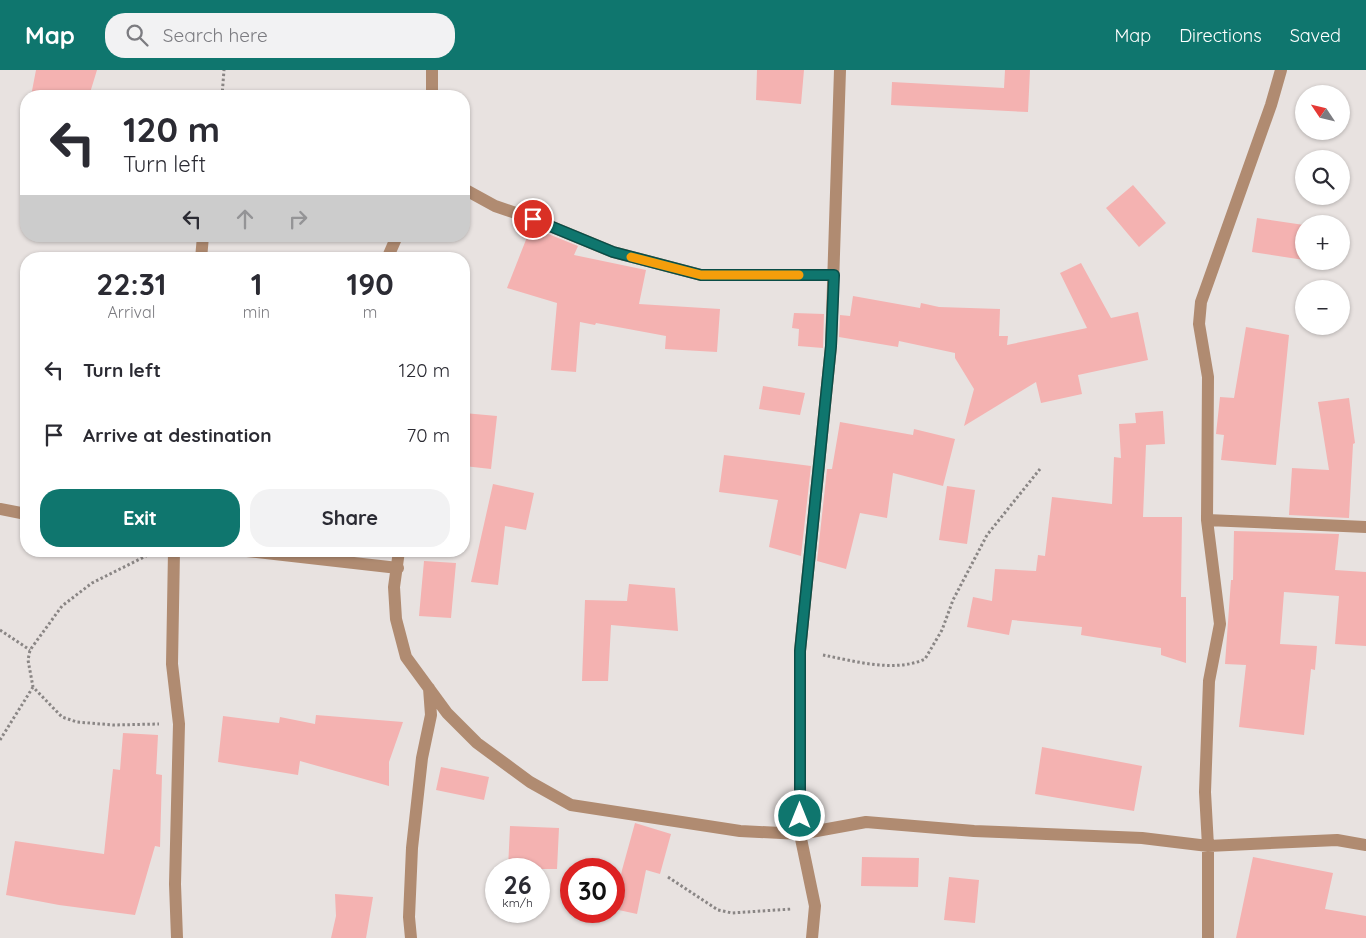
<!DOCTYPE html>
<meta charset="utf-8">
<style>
:root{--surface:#fff;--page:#f2f2f3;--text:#2b2b33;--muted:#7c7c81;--accent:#0f766e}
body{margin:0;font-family:Quicksand,sans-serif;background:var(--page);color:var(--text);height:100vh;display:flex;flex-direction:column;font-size:19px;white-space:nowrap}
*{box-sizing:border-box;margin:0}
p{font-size:16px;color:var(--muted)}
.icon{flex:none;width:28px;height:28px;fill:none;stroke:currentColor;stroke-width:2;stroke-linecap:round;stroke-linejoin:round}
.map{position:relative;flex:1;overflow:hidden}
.sheet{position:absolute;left:20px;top:182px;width:450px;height:305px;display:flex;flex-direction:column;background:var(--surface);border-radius:20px;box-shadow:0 1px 4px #0004}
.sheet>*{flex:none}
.top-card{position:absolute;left:20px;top:20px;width:450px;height:152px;border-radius:20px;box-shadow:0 1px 4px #0004;background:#fff;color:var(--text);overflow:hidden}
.needle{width:32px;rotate:305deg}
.fabs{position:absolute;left:1295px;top:15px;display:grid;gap:10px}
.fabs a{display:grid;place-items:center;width:55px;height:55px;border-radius:50%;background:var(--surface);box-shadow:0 1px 4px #0004;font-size:25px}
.speed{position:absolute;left:485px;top:788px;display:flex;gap:10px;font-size:25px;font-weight:700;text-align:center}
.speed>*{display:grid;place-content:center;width:65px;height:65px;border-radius:50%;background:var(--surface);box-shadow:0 1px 4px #0004;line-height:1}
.speed small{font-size:12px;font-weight:400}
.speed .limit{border:8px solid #d22;background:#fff;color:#111}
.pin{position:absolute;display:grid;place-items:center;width:42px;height:42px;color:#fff;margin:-21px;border:2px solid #fff;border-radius:50%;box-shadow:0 1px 5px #0007}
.me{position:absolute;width:55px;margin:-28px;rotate:0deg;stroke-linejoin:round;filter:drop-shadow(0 0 4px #0008)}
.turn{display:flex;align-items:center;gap:18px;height:105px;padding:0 20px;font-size:22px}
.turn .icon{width:65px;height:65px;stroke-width:2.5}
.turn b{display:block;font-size:35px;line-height:42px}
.lanes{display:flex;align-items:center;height:48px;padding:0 20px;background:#0003;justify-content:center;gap:25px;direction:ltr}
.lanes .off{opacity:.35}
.eta{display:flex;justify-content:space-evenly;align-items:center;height:85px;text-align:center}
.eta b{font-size:30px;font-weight:700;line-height:35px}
.action{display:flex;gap:10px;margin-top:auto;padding:10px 20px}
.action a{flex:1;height:58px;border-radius:20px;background:var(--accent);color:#fff;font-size:20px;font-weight:700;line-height:58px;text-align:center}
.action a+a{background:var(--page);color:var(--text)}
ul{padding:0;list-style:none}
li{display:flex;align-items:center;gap:15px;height:65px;padding:0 20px}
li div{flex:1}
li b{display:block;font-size:19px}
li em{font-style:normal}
header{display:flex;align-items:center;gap:30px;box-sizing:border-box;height:70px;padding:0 25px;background:var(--accent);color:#fff}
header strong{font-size:24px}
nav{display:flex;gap:28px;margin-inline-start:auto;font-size:18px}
.search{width:350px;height:45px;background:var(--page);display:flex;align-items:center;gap:12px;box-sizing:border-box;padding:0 18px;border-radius:20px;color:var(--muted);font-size:19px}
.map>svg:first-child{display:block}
</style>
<header>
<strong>Map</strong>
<div class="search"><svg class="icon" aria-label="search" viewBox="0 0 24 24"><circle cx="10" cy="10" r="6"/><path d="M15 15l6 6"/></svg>Search here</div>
<nav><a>Map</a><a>Directions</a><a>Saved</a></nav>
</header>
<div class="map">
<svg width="1366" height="868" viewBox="0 0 1366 868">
<rect width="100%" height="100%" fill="#e8e2e0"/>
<path fill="#f4b2b1" d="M36 0H97L89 26H31Z
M757 0H804L801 34 756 30Z
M1005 0H1030L1028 42 891 35 892 12 1004 18Z
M1133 115 1166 153 1139 177 1106 138Z
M1257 148 1304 155V190L1252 182Z
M531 157 578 176 574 185 646 200 639 234 720 239 717 282 665 279 666 266 596 253 595 255 580 252 576 302 551 300 557 233 507 218Z
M1081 193 1111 248 1138 242 1148 290 1078 305 1082 324 1041 333 1036 312 964 356 974 319 955 288V283L899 271 898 277 839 267 840 245 850 246 853 226 920 238 921 233 939 237 1000 239 999 266H1008L1007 275 1087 258 1060 203Z
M794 243 824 244 823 278 798 276 799 259 792 258Z
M1246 257 1289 265 1276 395 1221 390 1224 365 1216 364 1220 327 1234 328Z
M763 316 805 323 800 345 759 339Z
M1349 328 1355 373 1353 374 1349 448 1289 445 1292 398 1329 400 1318 332Z
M1163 341 1165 374 1146 375 1143 447H1182L1181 527H1186V593L1161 585V578L1081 565 1082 557 1012 550 1009 565 967 557 973 527 992 531 995 499 1036 501 1038 485 1045 486 1052 427 1112 434 1114 387 1121 388 1119 354 1136 353 1135 343Z
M464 343 497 346 491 399 464 396Z
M840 352 913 365 914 359 955 369 943 416 893 403 887 448 860 443 846 499 817 491 827 399H832Z
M724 385 811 396 801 486 769 477 778 430 719 422Z
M493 414 534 423 526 460 505 456 498 515 471 512Z
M947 416 975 420 967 474 939 470Z
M1234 461 1339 464 1335 500 1366 502V576L1335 574 1339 526 1284 522 1280 574 1317 576 1315 600 1311 599 1304 665 1239 657 1246 595 1225 594 1231 510H1233Z
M424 491 456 493 451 548 419 546Z
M629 514 675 518 678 561 611 555 608 611H582L585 530 627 531Z
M316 645 403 652 389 692V716L300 691 298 705 218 692 223 646 279 653 280 647 315 654Z
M123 663 158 665 156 704 162 705 160 777 155 776 135 845 59 835 6 825 15 771 104 784 113 699 120 700Z
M1042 677 1142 696 1134 741 1035 724Z
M441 697 489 707 484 730 436 720Z
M635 753 671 764 660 804 646 800 637 844 614 839 622 800Z
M510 756 559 758 557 799H508Z
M862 787 919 788 918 817 861 816Z
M1253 787 1333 803 1325 839 1366 846V868H1236Z
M949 807 979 810 975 853 944 850Z
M335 824 373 827 366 868H331L336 846Z"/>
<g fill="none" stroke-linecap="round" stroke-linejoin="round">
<path stroke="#8a8685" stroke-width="3" stroke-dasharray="2.5 2.5" stroke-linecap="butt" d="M222 26 224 0
M152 483 92 513 62 536 30 580 28 590 33 617 62 647 77 652 113 655 159 654
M0 560 30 580
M823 585C855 591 894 603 925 589L942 560 953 530 987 465 1040 399
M0 670 33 617
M668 807 718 840 732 843 792 839"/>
<path stroke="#b08b71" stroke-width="12" d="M432 26V0
M464 119 495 136 533 149 613 182 701 205H834
M201 189 203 166
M387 189 397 166
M0 439 26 444
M1207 450 1366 457
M174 481 172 594 179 654 175 814 177 868
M247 481 398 498
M399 481 394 517 396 549 406 587 447 643 477 673 530 712 571 735 740 761 800 764 866 752 974 761 1142 768 1208 776 1337 770 1366 775
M411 868 409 847 412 778 422 688 431 645 429 618
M812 868 815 836 800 764V581L831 276 840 0
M1208 868V776L1205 722 1209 611 1220 554 1207 450 1208 307 1199 254 1201 232 1271 35 1281 0"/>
</g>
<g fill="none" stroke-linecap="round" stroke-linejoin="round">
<g stroke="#0a4d48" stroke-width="12">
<path id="route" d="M533 149 613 182 701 205H834L831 276 800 581V746"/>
</g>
<use href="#route" stroke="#0f766e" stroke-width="9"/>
<path stroke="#f59e0b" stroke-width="9" d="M631 187 701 205H799"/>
</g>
</svg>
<div class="fabs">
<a><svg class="needle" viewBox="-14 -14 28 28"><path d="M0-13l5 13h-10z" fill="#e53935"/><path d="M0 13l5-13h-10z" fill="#7c7c81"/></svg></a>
<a><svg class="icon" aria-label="search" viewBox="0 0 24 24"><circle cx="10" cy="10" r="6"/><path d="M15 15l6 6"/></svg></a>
<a>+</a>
<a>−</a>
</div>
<div class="speed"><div>26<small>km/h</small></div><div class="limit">30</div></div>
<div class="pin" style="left:533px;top:149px;background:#d93025"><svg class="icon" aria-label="arrive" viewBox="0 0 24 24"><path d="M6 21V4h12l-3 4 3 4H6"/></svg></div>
<svg class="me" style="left:800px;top:746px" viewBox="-20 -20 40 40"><circle r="17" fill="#0f766e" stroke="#fff" stroke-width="3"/><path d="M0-11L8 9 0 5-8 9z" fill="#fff"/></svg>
<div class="top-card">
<div class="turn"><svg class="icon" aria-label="left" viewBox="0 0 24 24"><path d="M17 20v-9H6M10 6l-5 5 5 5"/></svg><div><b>120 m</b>Turn left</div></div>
<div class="lanes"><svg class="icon" aria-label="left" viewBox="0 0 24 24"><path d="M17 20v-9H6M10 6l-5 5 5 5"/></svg><svg class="icon off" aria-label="ahead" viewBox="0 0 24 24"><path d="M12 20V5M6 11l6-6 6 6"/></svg><svg class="icon off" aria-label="right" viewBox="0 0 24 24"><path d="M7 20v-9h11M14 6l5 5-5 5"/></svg></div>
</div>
<section class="sheet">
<div class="eta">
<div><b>22:31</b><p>Arrival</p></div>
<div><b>1</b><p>min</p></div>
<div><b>190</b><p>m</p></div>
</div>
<ul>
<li><svg class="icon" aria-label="left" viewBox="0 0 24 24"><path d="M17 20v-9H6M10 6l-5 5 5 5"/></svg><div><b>Turn left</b></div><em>120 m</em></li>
<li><svg class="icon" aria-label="arrive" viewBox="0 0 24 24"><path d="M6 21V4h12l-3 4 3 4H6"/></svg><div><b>Arrive at destination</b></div><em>70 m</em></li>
</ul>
<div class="action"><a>Exit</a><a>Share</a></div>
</section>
</div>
